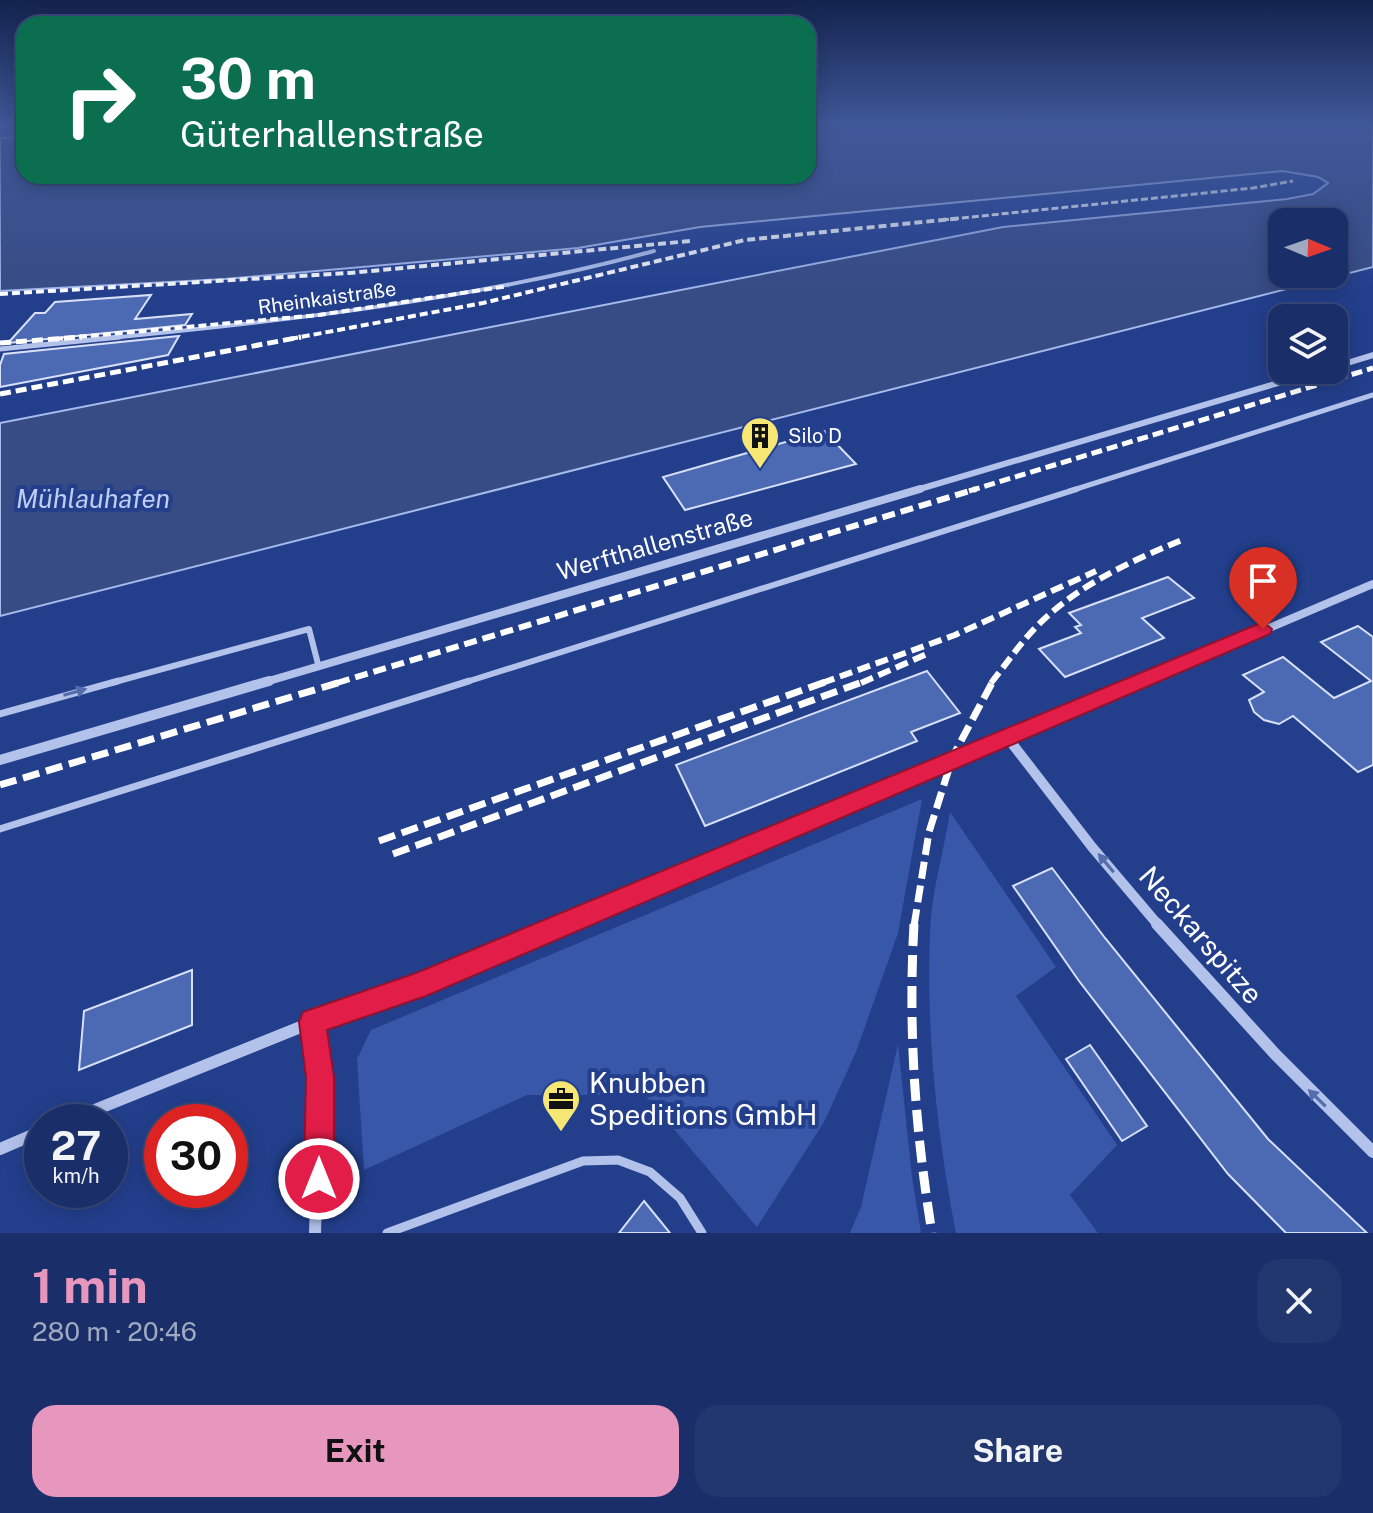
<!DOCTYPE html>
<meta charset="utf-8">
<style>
:root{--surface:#1a2f69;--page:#23376f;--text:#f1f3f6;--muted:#9fa9c0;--line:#384a7d;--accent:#e797bd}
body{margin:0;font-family:"Public Sans",sans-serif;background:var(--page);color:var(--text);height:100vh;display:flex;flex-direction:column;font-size:30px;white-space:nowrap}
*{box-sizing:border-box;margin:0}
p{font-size:26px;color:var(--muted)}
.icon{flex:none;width:44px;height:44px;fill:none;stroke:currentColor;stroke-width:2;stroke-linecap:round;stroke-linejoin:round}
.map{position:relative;height:1233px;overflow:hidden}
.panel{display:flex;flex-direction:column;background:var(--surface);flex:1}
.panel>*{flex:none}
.hud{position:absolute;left:16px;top:16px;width:800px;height:168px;border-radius:24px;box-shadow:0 4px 20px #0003,0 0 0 2px var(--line);background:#0b6e4f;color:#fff;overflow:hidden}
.needle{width:52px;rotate:92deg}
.fabs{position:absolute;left:1268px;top:208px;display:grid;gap:16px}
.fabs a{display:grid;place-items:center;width:80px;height:80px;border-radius:16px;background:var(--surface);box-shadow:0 4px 20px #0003,0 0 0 2px var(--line);font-size:40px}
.speed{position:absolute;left:24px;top:1104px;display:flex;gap:16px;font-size:40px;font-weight:700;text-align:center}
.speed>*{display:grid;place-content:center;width:104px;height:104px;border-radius:50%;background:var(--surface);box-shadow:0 4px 20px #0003,0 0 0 2px var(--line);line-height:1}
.speed small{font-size:20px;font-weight:400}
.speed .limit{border:12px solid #d22;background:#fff;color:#111}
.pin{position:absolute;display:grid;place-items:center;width:68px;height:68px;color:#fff;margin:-82px -34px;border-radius:50% 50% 50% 0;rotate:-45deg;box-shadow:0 0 8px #0007}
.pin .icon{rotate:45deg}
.me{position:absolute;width:88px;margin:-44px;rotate:0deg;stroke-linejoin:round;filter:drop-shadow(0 0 6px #0008)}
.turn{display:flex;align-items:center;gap:28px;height:168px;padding:0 32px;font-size:36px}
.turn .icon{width:104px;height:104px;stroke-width:2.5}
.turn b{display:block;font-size:56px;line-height:68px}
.round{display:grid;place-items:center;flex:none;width:84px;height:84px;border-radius:24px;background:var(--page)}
.head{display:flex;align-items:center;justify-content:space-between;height:136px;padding:0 32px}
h1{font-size:48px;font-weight:700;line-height:60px;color:var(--accent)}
.primary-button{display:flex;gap:16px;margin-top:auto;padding:16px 32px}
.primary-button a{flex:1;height:92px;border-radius:24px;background:var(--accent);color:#111;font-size:32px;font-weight:700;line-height:92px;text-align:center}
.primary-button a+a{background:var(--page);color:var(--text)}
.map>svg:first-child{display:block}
</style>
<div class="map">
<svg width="1373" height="1233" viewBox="0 0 1373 1233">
<rect width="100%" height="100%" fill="#233f8c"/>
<path fill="#3857a9" d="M922 799 898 933 856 1052 824 1122 757 1227 645 1095H527L364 1170 357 1059 371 1030Z
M950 812 1056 967 1016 996 1117 1145 1070 1195 1098 1233H956C937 1136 926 1032 930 933 931 893 944 851 950 812Z
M898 1044 912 1177 921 1233H850L861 1207Z"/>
<path fill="#374b84" stroke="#a6baec" stroke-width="2" fill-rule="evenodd" d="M808 125H1373V267L0 616V423L1003 227 1287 199 1313 194 1328 183 1318 177 1283 171 700 227 578 248 225 279 0 291V138L24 137V176H808ZM1282 222H1334V274H1282Z"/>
<path fill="#4c69b3" stroke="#d7e0f8" stroke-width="2" d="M151 295 135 319 192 314 185 325 8 343 35 313H45L55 302Z
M179 336 168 355 0 387V365L4 354Z
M824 431 856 464 685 510 663 477Z
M1168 577 1194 598 1142 618 1164 638 1065 677 1039 649 1081 633 1075 627 1081 625 1069 613Z
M1358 626 1373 637V765L1358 772 1293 716 1279 724 1264 720 1254 712 1249 700 1264 692 1243 675 1283 657 1334 698 1371 681 1321 642Z
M927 671 960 713 911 732 917 741 705 826 676 765Z
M1052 868 1105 938 1268 1139 1367 1233H1286L1228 1174 1079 981 1013 886Z
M192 970V1025L79 1070 84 1011Z
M1090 1045 1147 1126 1122 1141 1066 1059Z
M644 1201 670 1233H619Z"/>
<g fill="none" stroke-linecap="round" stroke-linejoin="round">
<path stroke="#b2c2eb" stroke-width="4" d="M100 339C285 321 474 300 654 251"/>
<path stroke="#b2c2eb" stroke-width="5" d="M0 349 120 337
M1070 491 1373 395"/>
<path stroke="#b2c2eb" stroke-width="6" d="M111 683 309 629 318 664
M463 683 1077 489"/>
<path stroke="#b2c2eb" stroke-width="7" d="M0 714 118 681
M0 829 469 681"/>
<path stroke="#b2c2eb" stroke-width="9" d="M387 1233 583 1161 618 1160 650 1172 680 1198 702 1233"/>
<path stroke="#b2c2eb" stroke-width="4" d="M0 126 24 125"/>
<path stroke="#b2c2eb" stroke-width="6" d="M1334 367 1373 355
M913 491 1322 370"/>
<path stroke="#b2c2eb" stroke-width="8" d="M262 683 920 489
M1139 683 1373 584"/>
<path stroke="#b2c2eb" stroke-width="10" d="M1007 737 1092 847 1159 926
M0 760 269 681
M560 926 1143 681"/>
<path stroke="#b2c2eb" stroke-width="12" d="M1157 924 1275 1054 1373 1152
M313 1022 320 1077 315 1233
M65 1122 313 1022 417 986 565 924
M0 1149 42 1131"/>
<path stroke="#fff" stroke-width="3" stroke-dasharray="7 3" stroke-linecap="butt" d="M942 220 1253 188 1293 181"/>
<path stroke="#fff" stroke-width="4" stroke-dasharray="8 4" stroke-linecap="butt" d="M0 294 349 273 690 241
M55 339 319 315 508 286
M290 339 483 303 745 240 962 218"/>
<path stroke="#fff" stroke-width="5" stroke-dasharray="11 5" stroke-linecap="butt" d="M0 343 82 337
M0 394 301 337
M969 491 1373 368"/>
<path stroke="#fff" stroke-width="6" stroke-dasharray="13 6" stroke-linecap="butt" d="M337 683 976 489
M822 683 955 635 1096 571
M861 683 927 654
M991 683C1007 663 1021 642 1038 625 1078 585 1131 561 1182 540"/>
<path stroke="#fff" stroke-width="7" stroke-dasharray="17 7" stroke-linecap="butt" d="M0 785 344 681
M379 841 828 681
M393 854 865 681
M914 926 929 832 953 756 993 681"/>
<path stroke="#fff" stroke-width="9" stroke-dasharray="22 9" stroke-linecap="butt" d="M914 924C908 1029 915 1129 932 1233"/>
</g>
<defs><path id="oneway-solid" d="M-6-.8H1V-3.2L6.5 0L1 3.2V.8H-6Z" transform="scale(2)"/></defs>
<g fill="#556dad">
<use href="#oneway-solid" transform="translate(75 692) rotate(-16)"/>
<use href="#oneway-solid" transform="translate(1106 863) rotate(-130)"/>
<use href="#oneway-solid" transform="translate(1317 1098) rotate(-136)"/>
</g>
<linearGradient id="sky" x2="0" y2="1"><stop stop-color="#13234d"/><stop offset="0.42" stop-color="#3f5899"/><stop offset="1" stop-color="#3f5899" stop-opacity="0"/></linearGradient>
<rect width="1373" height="297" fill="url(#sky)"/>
<path fill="#e11d48" stroke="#92132f" stroke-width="2" d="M1263 622 1272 629 1270 634 426 996 327 1030 334 1077V1179L330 1190 319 1194 308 1190 304 1179 306 1077 299 1022 303 1012 416 973Z"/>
<defs>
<g id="building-pin" transform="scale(2)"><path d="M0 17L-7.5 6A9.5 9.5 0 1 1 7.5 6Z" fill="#f6e775" stroke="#233f8c"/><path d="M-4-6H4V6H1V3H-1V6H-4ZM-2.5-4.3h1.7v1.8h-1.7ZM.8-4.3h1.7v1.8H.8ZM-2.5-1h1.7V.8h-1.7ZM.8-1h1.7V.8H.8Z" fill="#111"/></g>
<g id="office-pin" transform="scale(2)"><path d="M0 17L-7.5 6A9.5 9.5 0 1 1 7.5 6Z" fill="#f6e775" stroke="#233f8c"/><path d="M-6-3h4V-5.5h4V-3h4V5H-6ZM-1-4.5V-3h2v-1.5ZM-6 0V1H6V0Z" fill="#111"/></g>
</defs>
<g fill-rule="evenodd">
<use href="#building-pin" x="760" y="436"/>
<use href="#office-pin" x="561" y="1099"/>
</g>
<g text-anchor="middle" stroke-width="8" stroke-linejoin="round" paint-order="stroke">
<g font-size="20" fill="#fff" stroke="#233f8c">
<text transform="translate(327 298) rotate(-8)" y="7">Rheinkaistraße</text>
</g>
<g font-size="20" fill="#fff" stroke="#233f8c" text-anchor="start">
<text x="788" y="443">Silo D</text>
</g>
<g font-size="24" fill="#fff" stroke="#233f8c">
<text transform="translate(655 545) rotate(-16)" y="8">Werfthallenstraße</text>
</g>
<g font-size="26" font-style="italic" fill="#becdf2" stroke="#233f8c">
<text x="93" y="508">Mühlauhafen</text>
</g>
<g font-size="28" fill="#fff" stroke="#233f8c">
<text transform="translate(1201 935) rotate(49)" y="10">Neckarspitze</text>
</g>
<g font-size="28" fill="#fff" stroke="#233f8c" text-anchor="start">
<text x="589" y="1093">Knubben<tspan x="589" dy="32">Speditions GmbH</tspan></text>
</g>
</g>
</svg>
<div class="fabs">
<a><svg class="needle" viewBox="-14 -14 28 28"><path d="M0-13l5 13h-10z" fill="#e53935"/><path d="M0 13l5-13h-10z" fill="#9fa9c0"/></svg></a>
<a><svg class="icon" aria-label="layers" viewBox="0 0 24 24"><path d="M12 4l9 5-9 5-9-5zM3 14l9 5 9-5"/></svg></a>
</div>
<div class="speed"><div>27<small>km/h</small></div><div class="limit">30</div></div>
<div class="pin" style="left:1263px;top:629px;background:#d93025"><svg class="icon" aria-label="arrive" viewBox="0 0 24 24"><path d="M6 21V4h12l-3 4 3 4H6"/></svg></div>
<svg class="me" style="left:319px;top:1179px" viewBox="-20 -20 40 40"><circle r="17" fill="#e11d48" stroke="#fff" stroke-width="3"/><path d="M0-11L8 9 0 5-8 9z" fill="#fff"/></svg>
<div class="hud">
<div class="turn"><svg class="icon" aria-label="right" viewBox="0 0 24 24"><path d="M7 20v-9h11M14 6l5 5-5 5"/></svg><div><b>30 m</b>Güterhallenstraße</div></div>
</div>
</div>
<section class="panel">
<div class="head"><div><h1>1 min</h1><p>280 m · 20:46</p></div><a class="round"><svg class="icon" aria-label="close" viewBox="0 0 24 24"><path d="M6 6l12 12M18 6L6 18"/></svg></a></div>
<div class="primary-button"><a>Exit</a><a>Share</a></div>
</section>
